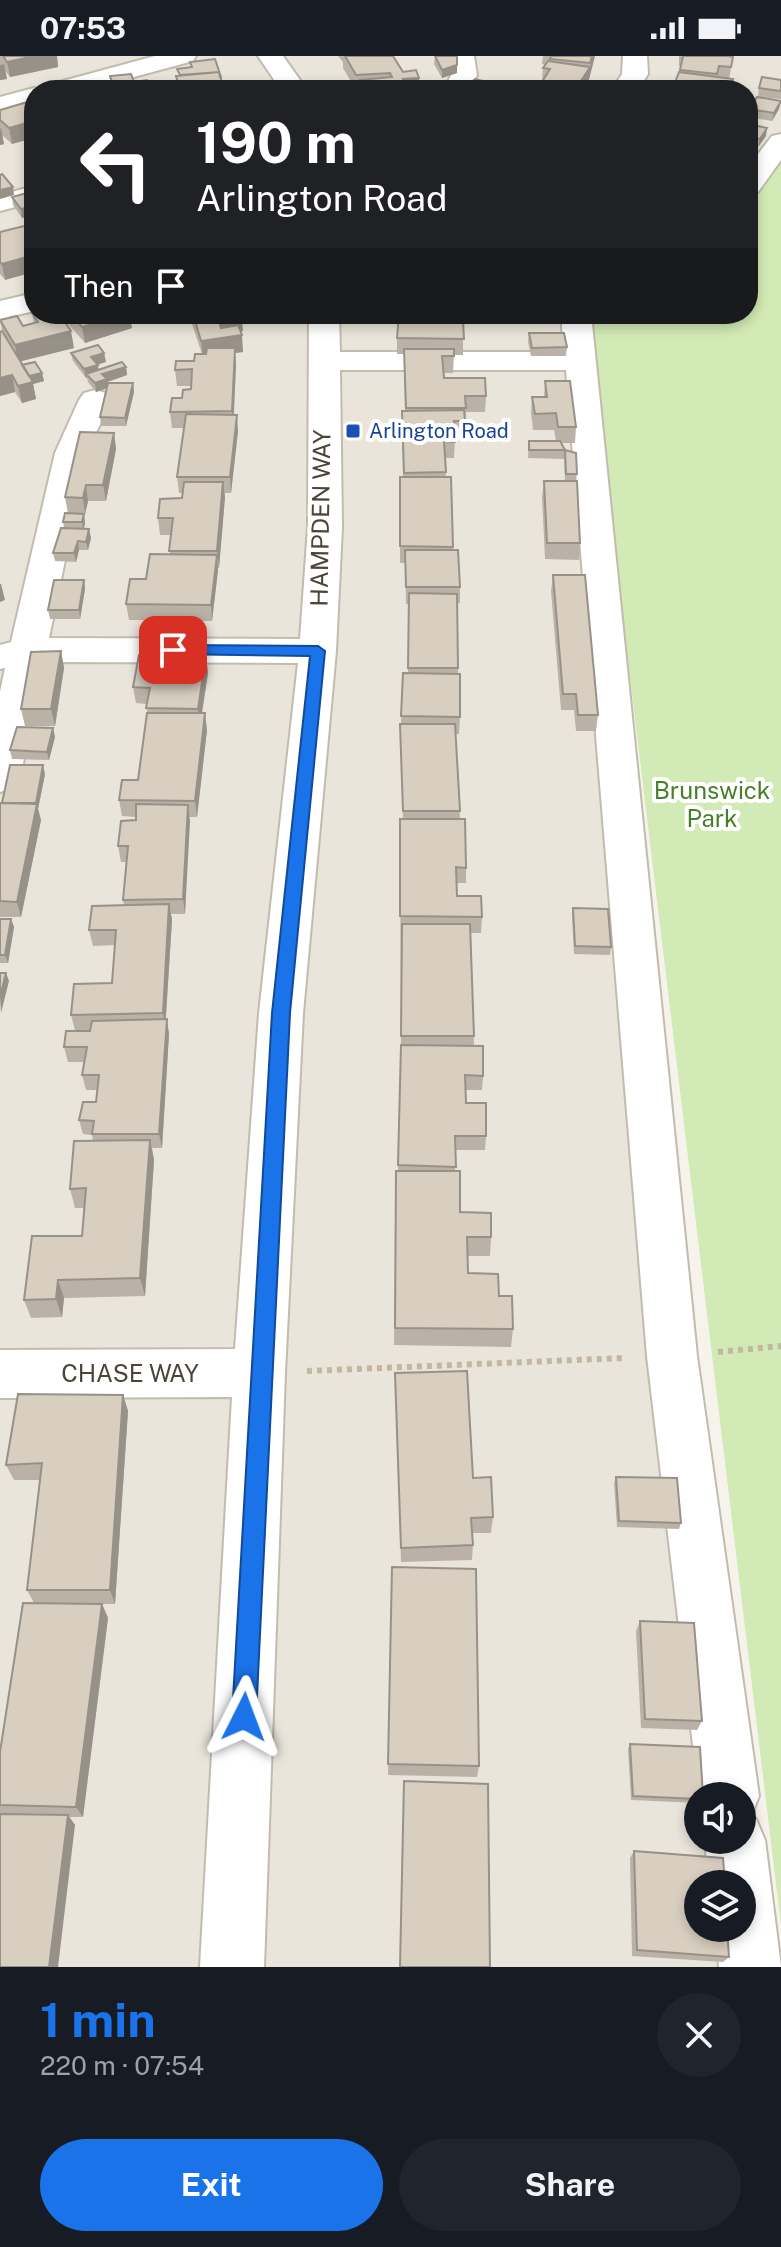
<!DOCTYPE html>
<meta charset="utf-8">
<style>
:root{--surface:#171b24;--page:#20242c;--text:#f1f3f6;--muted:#9ea1a6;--accent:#1a73e8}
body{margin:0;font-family:"Public Sans",sans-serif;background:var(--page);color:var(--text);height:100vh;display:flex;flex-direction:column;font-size:30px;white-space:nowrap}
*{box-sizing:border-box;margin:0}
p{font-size:26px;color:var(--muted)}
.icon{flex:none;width:44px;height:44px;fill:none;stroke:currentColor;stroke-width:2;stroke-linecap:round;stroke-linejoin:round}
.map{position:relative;height:1911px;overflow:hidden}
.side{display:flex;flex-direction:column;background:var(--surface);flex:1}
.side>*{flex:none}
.hud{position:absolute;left:24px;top:24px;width:734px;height:244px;border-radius:32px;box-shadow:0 4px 12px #0003;background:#202124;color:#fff;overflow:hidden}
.buttons{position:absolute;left:684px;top:1726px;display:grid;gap:16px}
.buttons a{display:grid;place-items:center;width:72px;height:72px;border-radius:50%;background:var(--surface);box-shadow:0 4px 12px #0003;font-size:40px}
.pin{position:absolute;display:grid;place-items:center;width:68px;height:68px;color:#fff;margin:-34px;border-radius:16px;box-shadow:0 4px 12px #0006}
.me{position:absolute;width:88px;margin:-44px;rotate:3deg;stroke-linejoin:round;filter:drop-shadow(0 0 6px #0008)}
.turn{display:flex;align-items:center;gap:28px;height:168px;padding:0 40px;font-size:36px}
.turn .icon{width:104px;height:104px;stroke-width:2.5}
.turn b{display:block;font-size:56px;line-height:68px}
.then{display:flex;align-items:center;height:76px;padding:0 40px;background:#0003;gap:16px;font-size:30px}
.round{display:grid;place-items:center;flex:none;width:84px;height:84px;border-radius:42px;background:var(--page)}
.summary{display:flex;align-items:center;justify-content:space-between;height:136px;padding:0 40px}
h1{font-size:48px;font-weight:700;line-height:60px;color:var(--accent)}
.button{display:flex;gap:16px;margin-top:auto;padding:16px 40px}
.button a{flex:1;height:92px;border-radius:48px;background:var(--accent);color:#fff;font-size:32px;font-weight:700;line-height:92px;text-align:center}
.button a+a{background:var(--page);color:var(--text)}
.status{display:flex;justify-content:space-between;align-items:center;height:56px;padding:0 40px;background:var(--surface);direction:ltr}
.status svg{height:22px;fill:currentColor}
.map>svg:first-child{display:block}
</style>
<div class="status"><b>07:53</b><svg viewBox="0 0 49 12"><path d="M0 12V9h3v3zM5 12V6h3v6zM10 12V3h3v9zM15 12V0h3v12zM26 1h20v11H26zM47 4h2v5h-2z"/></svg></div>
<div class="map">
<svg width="781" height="1911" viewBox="0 0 781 1911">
<rect width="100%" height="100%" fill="#f6f3ec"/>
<path fill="#eae5da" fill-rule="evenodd" d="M0 0H781V101L748 143V34H34V258H586L698 1740V1784H739L752 1911H0ZM698 1828H742V1872H698Z"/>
<path fill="#d2eab5" d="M781 101V1869L586 258H748V144Z"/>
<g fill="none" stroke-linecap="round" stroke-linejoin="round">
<g stroke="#c2bbae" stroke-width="4">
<path id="minor" d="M155 0H196L193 5 86 34H44L48 29Z
M258 0H283L307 34H281Z
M450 0H474L477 19 470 34H444L451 19Z
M623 0H647L648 18 638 34H612L622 18Z
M34 32 41 34H34V48L0 57V41Z
M781 78V104L758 136 748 138V111L772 80Z
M34 130V146L0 155V139Z
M34 237V255L0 263V245Z
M309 258H339L340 296H564L561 258H591L697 1300 759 1740 751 1760 756 1763 765 1784 781 1911H719L715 1872H742V1828H709L705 1784H742V1740H699L647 1300 566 314H340L342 471 336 595 303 957 285 1317 264 1911H200L232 1341 0 1342V1294L235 1293 259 957 298 607 44 606 20 722 14 732 0 736V636L5 612 0 613V589L11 586 55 397 79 344 84 337 95 334 106 337 111 344 87 397 49 582 300 583 308 471Z"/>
</g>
<path stroke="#c4b79f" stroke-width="6" stroke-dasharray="5 5" stroke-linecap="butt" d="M718 1296 781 1290
M307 1315 625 1302"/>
<use href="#minor" fill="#fff" fill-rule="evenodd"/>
</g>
<path fill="#bab2a6" d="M0 0H57L58 11 10 21 5 15 7 23 0 24Z
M338 0H393L403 16 419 22V34H356L343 12V6Z
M435 0 457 17 442 22 434 8Z
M543 0H595L588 27 584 34H534L542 26 543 12 546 9 542 8Z
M679 0 733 1 729 23H733L731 34H672L681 10H679Z
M781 24V43L758 41 759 32Z
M31 45 12 88 2 79 4 88 0 89V54Z
M749 53H779L772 65 748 61Z
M748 68 766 80 758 91 748 89Z
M34 135V159L22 162 13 149 12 141Z
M0 176 5 224 0 218Z
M32 257 74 292 20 305 22 309 42 317 44 325 33 328 36 343 22 347 15 336 0 340V276L2 275 0 264 23 270 34 267Z
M62 258H169L142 268 134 262 130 263 132 272 85 287 63 262Z
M189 258H241L243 275H240L243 296 235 297 236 308 234 359 238 375 231 437H225L219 512H218L212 565 129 564 126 548 146 523 170 498 171 479H160L158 462 182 442 183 437H179L177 421 184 372H172L170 356 191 333V330H177L175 314 194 305 202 298 192 268 191 260Z
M441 265H463V299H454L453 317H443L444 322 486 340 485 356H466L465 381H455L454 402H445L446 421H451L453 494 460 531V547H457L458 618 460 661 459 678H455L460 763 466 812V827H456L457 840 482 861 481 877H471L474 990 483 1020 482 1034H465L466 1047 486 1080 485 1094H456L455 1115 460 1156 491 1181 490 1200H468V1217L499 1240 513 1273 511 1291 394 1289 396 1115H398L401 989 400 779 403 763 400 668H401L403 617H408L409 548H406L405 507H400V421H403L402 355H405L404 298H397V282Z
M529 277 567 291 566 300H531L528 286Z
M71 297H104L106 306 97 308 99 314 126 311 127 319 107 326 108 330 133 327 134 336 126 370H101L100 361 107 332 96 336 88 326 87 322H86L73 305Z
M545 325 576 371 575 387H561L577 418 576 425 580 487 579 504 545 503 542 441 544 425H565L564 403 528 402 529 385H556L554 374H533L531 357 532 341H544Z
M114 377 116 393 106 445H88L85 458H84L85 467 84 473 91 482 88 494H79L76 506 55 505 53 497 64 472 63 466 68 458 65 441Z
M553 519 598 659 596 675H576L574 654H561L551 535Z
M84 524 85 533 80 563H50L48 554Z
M61 595 64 612 55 670H25L21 653Z
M206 600 208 617 202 657 207 674 197 761H189L185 858H171L172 864 166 963 169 978 162 1092H152L154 1104 145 1240 64 1242 62 1261 31 1262 24 1244 82 1180 84 1152H75L70 1133 93 1085 92 1079 83 1078 79 1064 96 1046 97 1034H86L82 1019 84 1006H68L64 991 90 975V974H75L71 959 112 927 115 889 93 890 89 874 124 849 123 844 127 806H121L118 790 136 764V761L122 760 119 744 138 724 147 659V648L136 647 133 631Z
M53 672 55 681 49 704 12 703 10 694Z
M45 718 38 753 41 764 21 861H0V747H2Z
M573 852 611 891 610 899 574 898 572 860Z
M0 863H11L14 871 8 907H0Z
M395 1317 473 1422 493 1461 491 1477H472L473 1489 472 1504 401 1506Z
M123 1339 128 1355 115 1548H63H102L108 1562 83 1761H69L75 1769 0 1911V1696L34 1547 27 1534 40 1424H14L6 1409Z
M616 1421 681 1467 679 1473 617 1471 614 1427Z
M392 1511 479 1710 477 1721 388 1719Z
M640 1565 702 1665 697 1674 641 1672 636 1575Z
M630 1688 698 1740V1747L631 1744 628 1693Z
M634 1795 729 1901 723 1906 632 1900 630 1802Z"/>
<path fill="#979187" d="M35 0H57L58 11 10 21 7 6Z
M592 0H595L594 4 588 27 584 34H577V31L590 12Z
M4 8 7 23 0 24V9Z
M457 9V17L442 22V14Z
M419 22V34H403V23Z
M149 30V34H131L130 32Z
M781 45 779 53 772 65 774 57Z
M34 65V82L12 88 9 72Z
M1 72 4 88 0 89V73Z
M767 72 766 80 758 91 760 83Z
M13 131 14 139 0 143V134Z
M34 150V159L22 162 21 153Z
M34 199V216L5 224 2 208Z
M124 258H134V262L130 263 132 272 85 287 82 271Z
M145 258H169L142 268 141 260Z
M241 259 243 275 219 278 218 262Z
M71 275 74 292 18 306 15 289Z
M242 279 243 296 235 297 236 308 233 371 232 355 203 301 201 285Z
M104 297 106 306 93 310 91 301Z
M98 309 99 318H86L87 322H86L84 313Z
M126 311 127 319 107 326 108 332 96 336 95 327 102 318Z
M42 317 44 325 33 328 36 343 22 347 18 330 27 321Z
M12 319 15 336 0 340V322Z
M133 327 134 336 126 370 125 362Z
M237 359 238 375 231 437 230 421Z
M114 377 116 393 106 445 103 429Z
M223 426 225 442 219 512 217 495Z
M86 429 88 445 85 458 83 442Z
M84 458 85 467 83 475 82 466Z
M89 473 91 482 88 494 86 486Z
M78 485 79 494 76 506 74 497Z
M217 499 218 515 212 565 211 549Z
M84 524 85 533 80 563 79 554Z
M0 528H1L5 544 0 546Z
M61 595 64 612 55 670 51 653Z
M206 600 208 617 200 669 198 653Z
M205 657 207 674 197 761 195 745Z
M53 672 55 681 49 704 47 696Z
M43 709 45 718 38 753 41 764 21 861 17 846Z
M188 749 190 765 185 858 183 843Z
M169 848 172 864 165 972 163 957Z
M11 863 14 871 8 907 5 899Z
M6 917 9 925 1 957 0 941Z
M167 963 169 978 162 1092 159 1078Z
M150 1084 154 1104 145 1240 140 1222Z
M58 1224 64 1242 62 1261 56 1243Z
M123 1339 128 1355 115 1548 110 1534Z
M102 1548 108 1562 83 1761 76 1751Z
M68 1759 75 1769 58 1911H49Z"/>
<path fill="#d8cfc1" stroke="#979187" stroke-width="2" d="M3 0H35L7 6Z
M345 0H393L403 16 416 14 419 22 403 23 408 34H364L360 24 392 21 390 17 356 19Z
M435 0H457V9L442 14Z
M551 0H592L590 7 550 3Z
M683 0H728L733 1 731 11 719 10 717 18 680 14Z
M215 3 221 21H220L219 16 180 19 177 13 192 11 190 6Z
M548 5 590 11 577 31 555 28 574 34H534L542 26 550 13 543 12Z
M219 16 224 34H182V33L170 34 169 27H178L176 20Z
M679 16 733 23 729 34 718 33V34H672Z
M131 18 134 26 147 24 149 30 130 32 131 34H115L110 20Z
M762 21 781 24V35L759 32Z
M475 23 494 28 488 32 495 34H470L474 30 468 29Z
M85 30 89 34H71Z
M757 41 781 45 774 57 749 53Z
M31 45 34 48V65L9 72 0 64V54Z
M748 68 767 72 760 83 748 80Z
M2 118 13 131 0 134V119Z
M34 135V150L21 153 12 141Z
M32 168 34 170V199L2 208 0 206V176Z
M34 256V258H59L71 275 15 289 0 264 17 260 23 270 38 266 32 257Z
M71 258H124L82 271Z
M193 258H241L218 262 221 272 238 269 242 279 201 285Z
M399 258H441V265H463L464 283 397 282Z
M2 275 33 326 18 330 12 319 0 322V276Z
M529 277H564L567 291 532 292Z
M98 289 104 297 91 301 98 309 84 313 71 297Z
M207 292H235L232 355 170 356 172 342H182L183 334 191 333 192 313 175 314 176 305H194L195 298H206Z
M404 293H454V300H442L444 322H485L486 340H465L466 352H406Z
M35 306 42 317 29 320 22 309Z
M122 306 126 311 102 318 107 323 95 327 86 318Z
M545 325H570L576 371H558L556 357 535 358 532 341H547Z
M108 327H133L125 362 100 361Z
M464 354 465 365H454L455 386 444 385 446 416 404 417 402 355Z
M186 358 237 359 230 421H177Z
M80 376 114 377 103 429H86L83 442 65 441Z
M529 385H560L565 394H529Z
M565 394 576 397 577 418H566Z
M400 421H451L453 491 400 490Z
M544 425H577L580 487H547Z
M184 426H223L217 495H169L173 462H158L160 443 182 442Z
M65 457 84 458 82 466H63Z
M61 472 89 473 86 486 78 485 74 497H53Z
M405 494H458L460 531H406Z
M150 498 217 499 211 549 126 548 130 523H146Z
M553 519H585L598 659H578L576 638H563Z
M54 524H84L79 554H48Z
M409 537 457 538 458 612H408Z
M61 595 51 653H21L31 596Z
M139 599 206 600 198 653 146 652 150 632 133 631Z
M403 617 460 618V661L401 660Z
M147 657H205L195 745 119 744 122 724H138Z
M400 668H455L460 755H403Z
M17 671 53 672 47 696 10 694Z
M10 709H43L36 747H2Z
M0 747 37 748 17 846 0 845Z
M136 748 188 749 183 843 123 844 128 790H118L121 765 136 764Z
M400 763H465L466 812 456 811 457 840H481L482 861 400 860Z
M169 848 163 957 71 959 74 928 112 927 116 874H89L92 850Z
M573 852 608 853 611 891 575 890Z
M0 863H11L5 899H0Z
M402 868H470L474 980H401Z
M0 917H6L0 941Z
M167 963 159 1078H92L94 1065 79 1064 83 1046H96L99 1019H82L87 991H64L66 975H90L92 965Z
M401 989 483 990V1020L465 1019 466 1047H486V1080H455L456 1111 398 1109Z
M150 1084 140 1222 58 1224 56 1243 24 1244 32 1180H82L86 1132 70 1133 74 1085Z
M396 1115H460V1156L491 1157V1181H467L468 1217 498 1218 499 1240H512L513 1273 395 1272Z
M467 1315 473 1422 491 1421 493 1461 471 1462 473 1489 401 1492 395 1317Z
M18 1338 123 1339 110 1534H27L42 1407 6 1409Z
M616 1421 677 1422 681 1467 619 1465Z
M392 1511 476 1513 479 1710 388 1708Z
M23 1547 102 1548 76 1751 0 1749V1696Z
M640 1565 694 1567 702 1665 645 1663Z
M630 1688 700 1691 703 1740H698V1743L633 1740Z
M404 1725 488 1728 490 1911H400Z
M0 1758 68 1759 49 1911H0Z
M634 1795 723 1802 725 1828H698V1872H727L729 1901 637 1894Z"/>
<path fill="#1a73e8" stroke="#114b97" stroke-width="2" d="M173 589 318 590 325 595 290 957 256 1661 252 1669 244 1673 235 1669 232 1661 272 957 310 600 168 598 165 594Z"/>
<rect fill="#1a4fb4" stroke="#fff" stroke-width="3" x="345" y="367" width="16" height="16" rx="4"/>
<g text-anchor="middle" stroke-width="8" stroke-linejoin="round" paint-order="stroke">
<g font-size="20" fill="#164399" stroke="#fff" text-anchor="start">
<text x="369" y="382">Arlington Road</text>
</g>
<g font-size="24" fill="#4b4439" stroke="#fff">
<text transform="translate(321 462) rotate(-89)" y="8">HAMPDEN WAY</text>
<text x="130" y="1326">CHASE WAY</text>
</g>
<g font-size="24" fill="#4a7f2a" stroke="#fff">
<text x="712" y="743">Brunswick<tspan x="712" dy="28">Park</tspan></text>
</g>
</g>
</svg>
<div class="buttons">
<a><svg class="icon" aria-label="sound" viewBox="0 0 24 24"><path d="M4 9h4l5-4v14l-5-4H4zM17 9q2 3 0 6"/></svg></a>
<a><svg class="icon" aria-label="layers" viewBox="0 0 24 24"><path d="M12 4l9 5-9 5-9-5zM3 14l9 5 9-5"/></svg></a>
</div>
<div class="pin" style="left:173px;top:594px;background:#d93025"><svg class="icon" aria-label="arrive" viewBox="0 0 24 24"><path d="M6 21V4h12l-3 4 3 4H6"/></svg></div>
<svg class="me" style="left:244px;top:1661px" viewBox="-20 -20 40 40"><path d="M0-17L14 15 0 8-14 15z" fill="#1a73e8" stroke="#fff" stroke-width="4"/></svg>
<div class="hud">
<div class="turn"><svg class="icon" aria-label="left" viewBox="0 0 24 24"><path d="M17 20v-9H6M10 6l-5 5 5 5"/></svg><div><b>190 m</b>Arlington Road</div></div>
<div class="then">Then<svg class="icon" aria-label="arrive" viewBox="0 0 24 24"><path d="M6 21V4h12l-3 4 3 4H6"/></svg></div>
</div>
</div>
<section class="side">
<div class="summary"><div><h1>1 min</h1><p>220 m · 07:54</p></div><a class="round"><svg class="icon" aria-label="close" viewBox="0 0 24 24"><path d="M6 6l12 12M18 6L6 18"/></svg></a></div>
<div class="button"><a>Exit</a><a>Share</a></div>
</section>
